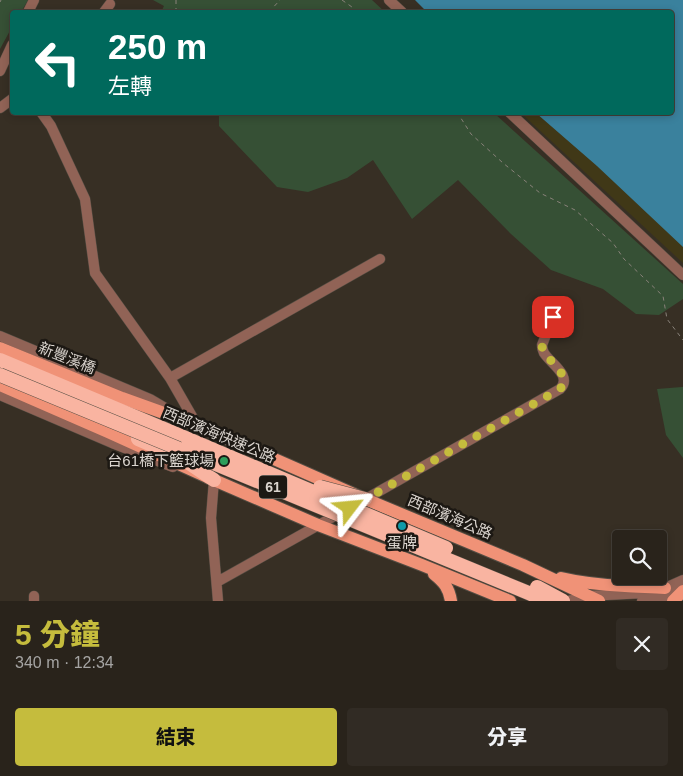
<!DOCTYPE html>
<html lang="zh-TW">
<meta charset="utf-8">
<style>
:root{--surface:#29231b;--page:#312b24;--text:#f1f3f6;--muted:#a5a4a3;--line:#45403a;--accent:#c5bc3d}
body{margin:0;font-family:Arial,"Noto Sans TC",sans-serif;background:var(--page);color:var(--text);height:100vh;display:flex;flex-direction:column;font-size:19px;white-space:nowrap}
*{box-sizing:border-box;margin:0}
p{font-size:16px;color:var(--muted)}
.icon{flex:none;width:28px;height:28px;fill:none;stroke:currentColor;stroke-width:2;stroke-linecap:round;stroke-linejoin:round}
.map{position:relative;height:601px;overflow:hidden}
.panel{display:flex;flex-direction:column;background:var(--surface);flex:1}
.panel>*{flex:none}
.hud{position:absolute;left:10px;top:10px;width:664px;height:105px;border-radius:5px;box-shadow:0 2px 8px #0003,0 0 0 1px var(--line);background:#00695c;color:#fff;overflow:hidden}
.fabs{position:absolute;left:612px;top:530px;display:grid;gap:10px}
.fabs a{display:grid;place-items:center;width:55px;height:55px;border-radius:5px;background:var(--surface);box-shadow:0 2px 8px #0003,0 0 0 1px var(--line);font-size:25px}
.pin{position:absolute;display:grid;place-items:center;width:42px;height:42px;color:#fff;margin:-21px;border-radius:10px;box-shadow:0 2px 8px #0006}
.me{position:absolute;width:55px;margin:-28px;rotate:61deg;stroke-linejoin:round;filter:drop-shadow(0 0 4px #0008)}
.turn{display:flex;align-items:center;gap:18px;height:105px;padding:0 15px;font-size:22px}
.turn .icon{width:65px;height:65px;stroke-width:2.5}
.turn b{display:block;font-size:35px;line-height:42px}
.round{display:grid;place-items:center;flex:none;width:52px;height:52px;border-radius:5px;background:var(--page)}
.headline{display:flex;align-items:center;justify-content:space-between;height:85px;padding:0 15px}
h1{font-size:30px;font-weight:800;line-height:38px;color:var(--accent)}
.button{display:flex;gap:10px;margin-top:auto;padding:10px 15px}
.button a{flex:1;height:58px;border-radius:5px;background:var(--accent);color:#111;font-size:20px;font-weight:800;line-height:58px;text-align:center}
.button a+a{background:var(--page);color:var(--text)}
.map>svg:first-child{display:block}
</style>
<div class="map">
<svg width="683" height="601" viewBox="0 0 683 601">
<rect width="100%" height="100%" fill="#372f24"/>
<path fill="#365035" d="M0 0H28L21 12H12V27L0 49Z
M153 0H372L385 12H161L164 6Z
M219 113H494L683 284V299L659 315 636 314 603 289 551 270 511 234 458 180 412 219 373 160 347 178 308 192 277 187 219 126Z
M682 387H683V458L666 435 657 389Z"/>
<path fill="#403817" d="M521 113H547L683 239V263Z"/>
<path fill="#3a819d" d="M415 0H683V247L597 166 536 113 671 112V12H427Z"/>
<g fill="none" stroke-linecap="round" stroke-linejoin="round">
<g stroke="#544d43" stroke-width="11">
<path id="minor" d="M389 0 402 12
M28 12 34 0
M104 12 110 4
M0 71 12 45
M0 108 12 99
M41 112 51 126 85 199 95 273 170 378 197 425
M509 112 683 275
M0 336 150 399 172 412
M170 378 380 259
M0 395 112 443 173 467
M208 479 214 480 211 518 218 601
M362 501 560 389C573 376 550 363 544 353 542 349 542 348 542 345L558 304
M217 582 340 513
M34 596V601
M568 601 587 596 646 593 665 588 683 580
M642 601C655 600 669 596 681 590"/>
</g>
<g stroke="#544d43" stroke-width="14">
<path id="major" d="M0 348 122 398 197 425 365 499 523 565 599 601
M0 385 108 432 214 480 318 525 422 565 510 601
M434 574C444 582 449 588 451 601
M561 578C582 583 604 585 625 586 639 587 652 587 665 588
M673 601 683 591"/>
</g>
<g stroke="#544d43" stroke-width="15">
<path id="highway" d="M0 360 188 439
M138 439 180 457 214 480"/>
</g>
<path stroke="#89827a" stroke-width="1" stroke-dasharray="4 4" stroke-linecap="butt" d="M342 0 359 12
M0 2 1 0
M176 12V0
M269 12 280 0
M457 112 471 134 503 163 540 193 575 210 613 243 624 259 663 296 667 319 683 340"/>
<use href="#minor" stroke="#916356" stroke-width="10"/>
<use href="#major" stroke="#f09277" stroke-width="12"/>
<use href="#highway" stroke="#f9b4a1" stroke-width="14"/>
<g stroke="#544d43" stroke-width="15" stroke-linecap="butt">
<path id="highway-bridge" d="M0 375 531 594 544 601
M188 439 446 548
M320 487 365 499
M537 587 563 601"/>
</g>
<use href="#highway-bridge" stroke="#f9b4a1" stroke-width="14"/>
</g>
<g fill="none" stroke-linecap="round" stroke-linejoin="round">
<path stroke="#c5bc3d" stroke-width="9" stroke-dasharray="0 16.2" d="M350 508 560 389 564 384C564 365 542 359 542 345L553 317"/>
</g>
<circle fill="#2e9e5b" stroke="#1c1813" stroke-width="2" cx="224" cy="461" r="5"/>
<circle fill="#0f9aa8" stroke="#1c1813" stroke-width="2" cx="402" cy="526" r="5"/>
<g text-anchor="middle" stroke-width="5" stroke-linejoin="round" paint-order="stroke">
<rect fill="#1c1813" stroke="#a19c96" stroke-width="1" x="259" y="475.5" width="28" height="23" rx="4"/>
<g font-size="14" font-weight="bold" fill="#dad4ce">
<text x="273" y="492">61</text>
</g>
<g font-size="15" fill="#dad4ce" stroke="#1c1813">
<text transform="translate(67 358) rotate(22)" y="5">新豐溪橋</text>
<text transform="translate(219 435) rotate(23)" y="5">西部濱海快速公路</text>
<text transform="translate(450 517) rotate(23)" y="5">西部濱海公路</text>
</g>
<g font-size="15" fill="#dad4ce" stroke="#1c1813" text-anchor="end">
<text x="214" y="466">台61橋下籃球場</text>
<text x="402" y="548" text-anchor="middle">蛋牌</text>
</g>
</g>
</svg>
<div class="fabs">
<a><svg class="icon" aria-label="search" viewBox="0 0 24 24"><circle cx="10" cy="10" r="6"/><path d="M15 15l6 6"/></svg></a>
</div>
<div class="pin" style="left:553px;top:317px;background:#d93025"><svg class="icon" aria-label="arrive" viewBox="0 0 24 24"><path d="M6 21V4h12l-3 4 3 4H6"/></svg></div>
<svg class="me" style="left:350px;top:508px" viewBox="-20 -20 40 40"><path d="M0-17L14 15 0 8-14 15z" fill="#c5bc3d" stroke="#fff" stroke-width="4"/></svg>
<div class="hud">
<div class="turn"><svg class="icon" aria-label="left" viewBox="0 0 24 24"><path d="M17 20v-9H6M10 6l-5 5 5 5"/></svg><div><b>250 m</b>左轉</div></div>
</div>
</div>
<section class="panel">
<div class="headline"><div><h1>5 分鐘</h1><p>340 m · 12:34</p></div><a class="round"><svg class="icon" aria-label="close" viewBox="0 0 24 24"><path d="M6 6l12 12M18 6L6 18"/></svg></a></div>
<div class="button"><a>結束</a><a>分享</a></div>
</section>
